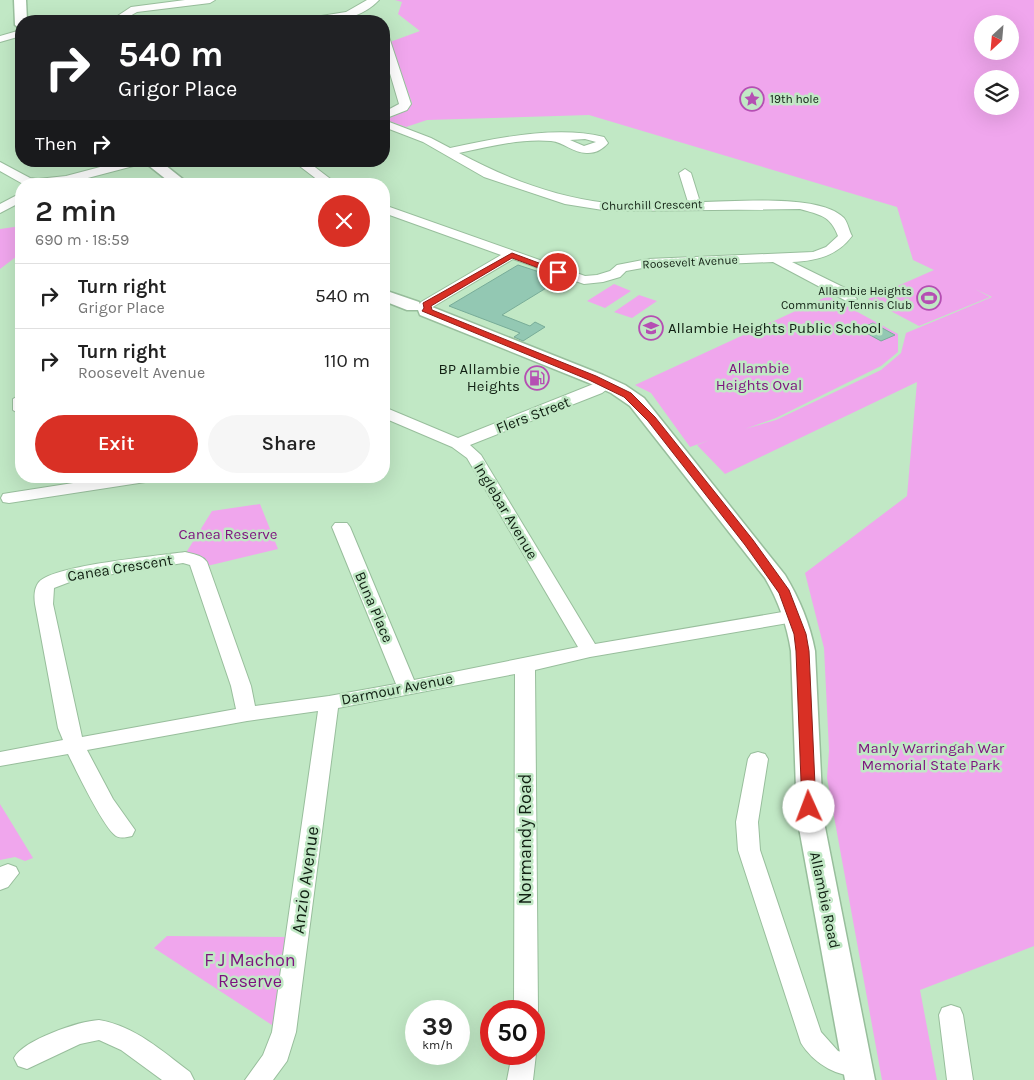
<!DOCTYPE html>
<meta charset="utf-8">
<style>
:root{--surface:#fff;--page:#f6f6f6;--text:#222;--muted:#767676;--line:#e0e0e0;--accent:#d93025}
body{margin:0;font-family:Karla,sans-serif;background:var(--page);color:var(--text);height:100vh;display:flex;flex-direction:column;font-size:19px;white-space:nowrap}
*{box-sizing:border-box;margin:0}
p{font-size:16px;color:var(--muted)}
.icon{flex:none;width:28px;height:28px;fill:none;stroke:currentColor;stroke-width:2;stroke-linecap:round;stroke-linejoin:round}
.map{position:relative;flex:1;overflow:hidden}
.drawer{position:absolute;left:15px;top:178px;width:375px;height:305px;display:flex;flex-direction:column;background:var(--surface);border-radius:20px;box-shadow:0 5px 20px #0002}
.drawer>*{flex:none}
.top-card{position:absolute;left:15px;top:15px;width:375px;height:152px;border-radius:20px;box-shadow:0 5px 20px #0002;background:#202124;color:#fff;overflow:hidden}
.needle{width:32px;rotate:206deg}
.controls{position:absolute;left:974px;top:15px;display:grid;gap:10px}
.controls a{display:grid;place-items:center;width:45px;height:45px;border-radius:50%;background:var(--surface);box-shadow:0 5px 20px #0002;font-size:25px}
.speed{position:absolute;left:405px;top:1000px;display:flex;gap:10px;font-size:25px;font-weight:700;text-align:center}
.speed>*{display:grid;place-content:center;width:65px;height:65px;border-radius:50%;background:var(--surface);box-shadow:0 5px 20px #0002;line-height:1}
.speed small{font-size:12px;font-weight:400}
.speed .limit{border:8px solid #d22;background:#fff;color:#111}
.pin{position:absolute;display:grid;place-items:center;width:42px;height:42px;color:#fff;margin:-21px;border:2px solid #fff;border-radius:50%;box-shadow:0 1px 5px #0007}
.me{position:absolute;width:55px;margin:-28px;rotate:358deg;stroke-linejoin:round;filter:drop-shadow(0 0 4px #0008)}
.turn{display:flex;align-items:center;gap:18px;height:105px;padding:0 20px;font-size:22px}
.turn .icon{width:65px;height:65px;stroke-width:2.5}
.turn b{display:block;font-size:35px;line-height:42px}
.then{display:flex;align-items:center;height:48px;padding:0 20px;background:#0003;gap:10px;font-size:19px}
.round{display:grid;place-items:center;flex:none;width:52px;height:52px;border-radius:26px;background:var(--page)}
.summary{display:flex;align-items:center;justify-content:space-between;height:85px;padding:0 20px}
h1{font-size:30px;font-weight:600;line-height:38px}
.button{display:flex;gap:10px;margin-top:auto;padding:10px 20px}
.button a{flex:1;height:58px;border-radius:30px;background:var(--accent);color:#fff;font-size:20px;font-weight:600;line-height:58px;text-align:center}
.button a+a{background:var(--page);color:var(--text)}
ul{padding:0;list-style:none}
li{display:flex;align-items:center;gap:15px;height:65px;padding:0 20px;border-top:1px solid var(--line)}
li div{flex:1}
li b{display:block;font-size:19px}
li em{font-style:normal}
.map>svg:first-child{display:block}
</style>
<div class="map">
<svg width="1034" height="1080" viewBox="0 0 1034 1080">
<rect width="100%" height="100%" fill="#c1e8c5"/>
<path fill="#f0a6ed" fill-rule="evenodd" d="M395 0H1034V946L920 990 937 1080H882L827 778 829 750 824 648 805 573 907 496 917 382 725 474 697 445 710 440 690 447 651 393 635 385 828 296 898 334V352L881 366 776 418 745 429 776 420 881 370 901 353 906 333 992 297 975 289 990 297 919 326 868 299 934 270 913 260 897 207 589 115 427 120 406 127 386 120 408 109 412 103 390 42 420 31 398 14 402 2ZM982 24H1010V51H982ZM982 79H1010V106H982Z
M21 226V253L0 269V229Z
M614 284 631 291 605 308 587 301Z
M639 295 657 301 632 318 614 312Z
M260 504 278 549 207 566 184 556 212 511Z
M0 804 33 858 25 861 15 857 0 860Z
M167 936 288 937 275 1027 154 948Z"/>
<path fill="#93c8b3" stroke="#78ac98" d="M518 265 561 279 502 315 530 326 535 322 545 327 523 341 514 337 520 333 449 306Z
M873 323 895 335 881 341 859 329Z"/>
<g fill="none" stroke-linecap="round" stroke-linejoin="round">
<g stroke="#98be9c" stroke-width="2">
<path id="minor" d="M185 0H215L210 3 137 12 121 21H110L131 7Z
M367 0H379C360 20 330 23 304 21L309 18 346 12Z
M21 30V36L0 42V36Z
M384 34 389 37 411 104 407 110 384 119V112L399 104 384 53Z
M384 120 431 138 450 148C497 138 557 125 604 137L608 143C603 149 596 153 588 153 574 154 564 142 551 141 521 138 489 147 459 153 505 178 555 197 607 203 633 206 662 203 688 202L679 173 685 169 691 173 700 202C734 202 820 193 844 218 848 223 849 231 852 236 837 256 816 261 792 262L845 288 857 299 850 303 773 262 648 267 626 271 620 277 603 282 584 284 513 259 431 308H421L419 305 421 302 501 255 384 213V205L585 276 597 275 610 271 617 265 648 259 813 252 826 247 838 236C830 215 820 215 800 209L609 211 565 204 484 177 423 142 384 127ZM585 139 596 142 584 146 570 140Z
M123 161H143L141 164 65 184H23L0 171V162L30 178 38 179 66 176Z
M293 161H307L337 184H323Z
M21 193V202L0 213V204Z
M606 379 614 384 602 393 470 445 481 455 595 644 794 610 801 612 803 616 801 620 794 622 590 657 535 670 538 1011 534 1019V1011H514L515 674 338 708 296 1032 287 1061 273 1080H245L263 1055 272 1032 318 711 247 721 87 750 113 799 135 830 132 836C127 837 121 839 116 836 103 827 76 770 68 754L0 766V752L63 740 58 728 35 604C34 597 34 588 39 582 54 565 158 556 185 552 193 554 202 555 207 562L251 686 255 706 329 696 396 684 332 527 335 523H347L350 527 414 680 578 647 467 458 452 447 384 418V407L458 438ZM183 563 190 565 231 686 236 709 82 737 53 604 54 588 75 580Z
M21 394V415L13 410V399Z
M118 476H160L152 481 9 503 3 502 1 498 3 494 9 493Z
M758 752 765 754 768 759 758 822 760 850 821 1032 838 1051 866 1059 870 1067 866 1075C840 1080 814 1064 801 1043L738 850 736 822 748 759 751 754Z
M8 864 16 867 19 873 8 887 0 890V867Z
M951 1005 960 1008 963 1015 973 1080H947L939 1015 942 1008Z
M99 1020C135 1026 162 1051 190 1072L194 1080H162L121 1050 99 1040 80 1044 27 1069 18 1066 14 1058C23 1040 79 1021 99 1020Z
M534 1048 536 1054 533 1080H507L512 1054H534Z"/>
</g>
<g stroke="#98be9c" stroke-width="3">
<path id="major" d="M14 0H26L27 21H21V29L15 25Z
M143 161H160L189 184H172Z
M384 290 419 302 421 307H432L603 375 625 385 644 398 785 575C799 598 810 624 815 651L823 817 875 1080H845L797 817 791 651C787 625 778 600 765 578L630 406 611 393 589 383 420 315 418 310H407L384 301Z"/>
</g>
<use href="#minor" fill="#fff" fill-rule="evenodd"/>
<use href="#major" fill="#fff" fill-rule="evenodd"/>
</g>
<path fill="#d93025" stroke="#8d1f18" d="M512 253 563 272 555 274 512 258 431 306 432 310 596 376 631 393 655 417 753 540 789 590 806 634 809 651 816 807 814 810H804L802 807 796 651 794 634 779 593 745 545 648 421 624 397 589 380 422 311 424 308 423 303Z"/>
<defs>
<g id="sight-ring" transform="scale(1.25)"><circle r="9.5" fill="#c1e8c5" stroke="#b54fb3" stroke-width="1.5"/><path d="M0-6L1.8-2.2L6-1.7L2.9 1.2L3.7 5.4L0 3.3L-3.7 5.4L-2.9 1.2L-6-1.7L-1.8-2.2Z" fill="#b54fb3"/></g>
<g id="stadium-ring" transform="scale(1.25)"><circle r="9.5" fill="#c1e8c5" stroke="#b54fb3" stroke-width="1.5"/><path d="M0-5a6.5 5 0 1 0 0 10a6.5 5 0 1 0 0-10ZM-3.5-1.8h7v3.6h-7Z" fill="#b54fb3"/></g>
<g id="school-ring" transform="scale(1.25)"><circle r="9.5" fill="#c1e8c5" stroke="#b54fb3" stroke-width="1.5"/><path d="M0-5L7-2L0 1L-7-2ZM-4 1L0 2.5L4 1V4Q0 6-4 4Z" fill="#b54fb3"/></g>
<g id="fuel-ring" transform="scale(1.25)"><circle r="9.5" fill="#c1e8c5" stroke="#b54fb3" stroke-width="1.5"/><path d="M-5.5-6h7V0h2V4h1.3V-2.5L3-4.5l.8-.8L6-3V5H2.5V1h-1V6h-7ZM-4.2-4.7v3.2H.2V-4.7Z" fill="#b54fb3"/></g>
</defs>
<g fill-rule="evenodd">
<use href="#sight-ring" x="752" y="99"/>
<use href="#stadium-ring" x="929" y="298"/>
<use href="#school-ring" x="651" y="328"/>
<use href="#fuel-ring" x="537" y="378"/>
</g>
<g text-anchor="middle" stroke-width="5" stroke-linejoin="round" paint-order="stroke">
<g font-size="12" fill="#101f12" stroke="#c1e8c5" text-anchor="start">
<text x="770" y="103">19th hole</text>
<text x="912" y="295" text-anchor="end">Allambie Heights<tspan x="912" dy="14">Community Tennis Club</tspan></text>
</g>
<g font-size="12" fill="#101f12" stroke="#c1e8c5">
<text transform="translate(652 205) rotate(-1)" y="4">Churchill Crescent</text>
<text transform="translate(690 262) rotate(-3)" y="4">Roosevelt Avenue</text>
</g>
<g font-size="15" fill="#101f12" stroke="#c1e8c5" text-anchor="start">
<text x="668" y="333">Allambie Heights Public School</text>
<text x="520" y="374" text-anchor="end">BP Allambie<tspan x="520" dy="17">Heights</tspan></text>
</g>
<g font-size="15" fill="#7d117e" stroke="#c1e8c5">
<text x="759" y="373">Allambie<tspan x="759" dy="17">Heights Oval</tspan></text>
<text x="228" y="539">Canea Reserve</text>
<text x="931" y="753">Manly Warringah War<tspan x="931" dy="17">Memorial State Park</tspan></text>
</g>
<g font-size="15" fill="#101f12" stroke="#c1e8c5">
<text transform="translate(533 415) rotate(-21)" y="5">Flers Street</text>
<text transform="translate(506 511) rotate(59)" y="5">Inglebar Avenue</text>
<text transform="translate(120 568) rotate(-9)" y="5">Canea Crescent</text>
<text transform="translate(374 607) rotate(67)" y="5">Buna Place</text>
<text transform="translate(397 689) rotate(-11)" y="5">Darmour Avenue</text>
<text transform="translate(825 900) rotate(78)" y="5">Allambie Road</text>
</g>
<g font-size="18" fill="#101f12" stroke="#c1e8c5">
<text transform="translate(525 839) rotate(-90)" y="6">Normandy Road</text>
<text transform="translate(305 880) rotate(-82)" y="6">Anzio Avenue</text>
</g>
<g font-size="18" fill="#7d117e" stroke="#c1e8c5">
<text x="250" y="966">F J Machon<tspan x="250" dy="21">Reserve</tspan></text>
</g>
</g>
</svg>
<div class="controls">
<a><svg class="needle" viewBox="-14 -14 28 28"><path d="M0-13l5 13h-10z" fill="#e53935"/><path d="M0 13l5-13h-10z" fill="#767676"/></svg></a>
<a><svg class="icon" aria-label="layers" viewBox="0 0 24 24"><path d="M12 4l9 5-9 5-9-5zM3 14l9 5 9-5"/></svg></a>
</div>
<div class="speed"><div>39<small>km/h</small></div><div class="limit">50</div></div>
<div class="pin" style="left:558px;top:272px;background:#d93025"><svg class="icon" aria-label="arrive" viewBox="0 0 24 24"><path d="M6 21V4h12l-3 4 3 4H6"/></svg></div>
<svg class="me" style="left:809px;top:807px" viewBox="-20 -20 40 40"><circle r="19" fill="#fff"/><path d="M0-13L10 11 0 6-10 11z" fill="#d93025"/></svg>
<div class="top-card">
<div class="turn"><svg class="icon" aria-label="right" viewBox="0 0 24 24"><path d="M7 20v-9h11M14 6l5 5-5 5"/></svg><div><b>540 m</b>Grigor Place</div></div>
<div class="then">Then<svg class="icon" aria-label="right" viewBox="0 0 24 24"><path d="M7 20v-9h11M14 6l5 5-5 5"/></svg></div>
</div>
<section class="drawer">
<div class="summary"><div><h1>2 min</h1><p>690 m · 18:59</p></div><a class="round" style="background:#d93025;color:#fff"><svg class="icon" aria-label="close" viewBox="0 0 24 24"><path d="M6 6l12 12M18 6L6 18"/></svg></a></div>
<ul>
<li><svg class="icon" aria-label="right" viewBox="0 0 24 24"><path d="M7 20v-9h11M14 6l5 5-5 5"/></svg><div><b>Turn right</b><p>Grigor Place</p></div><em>540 m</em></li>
<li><svg class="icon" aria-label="right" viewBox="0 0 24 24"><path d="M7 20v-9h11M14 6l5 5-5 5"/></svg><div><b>Turn right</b><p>Roosevelt Avenue</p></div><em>110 m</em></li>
</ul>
<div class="button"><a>Exit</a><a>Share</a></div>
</section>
</div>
